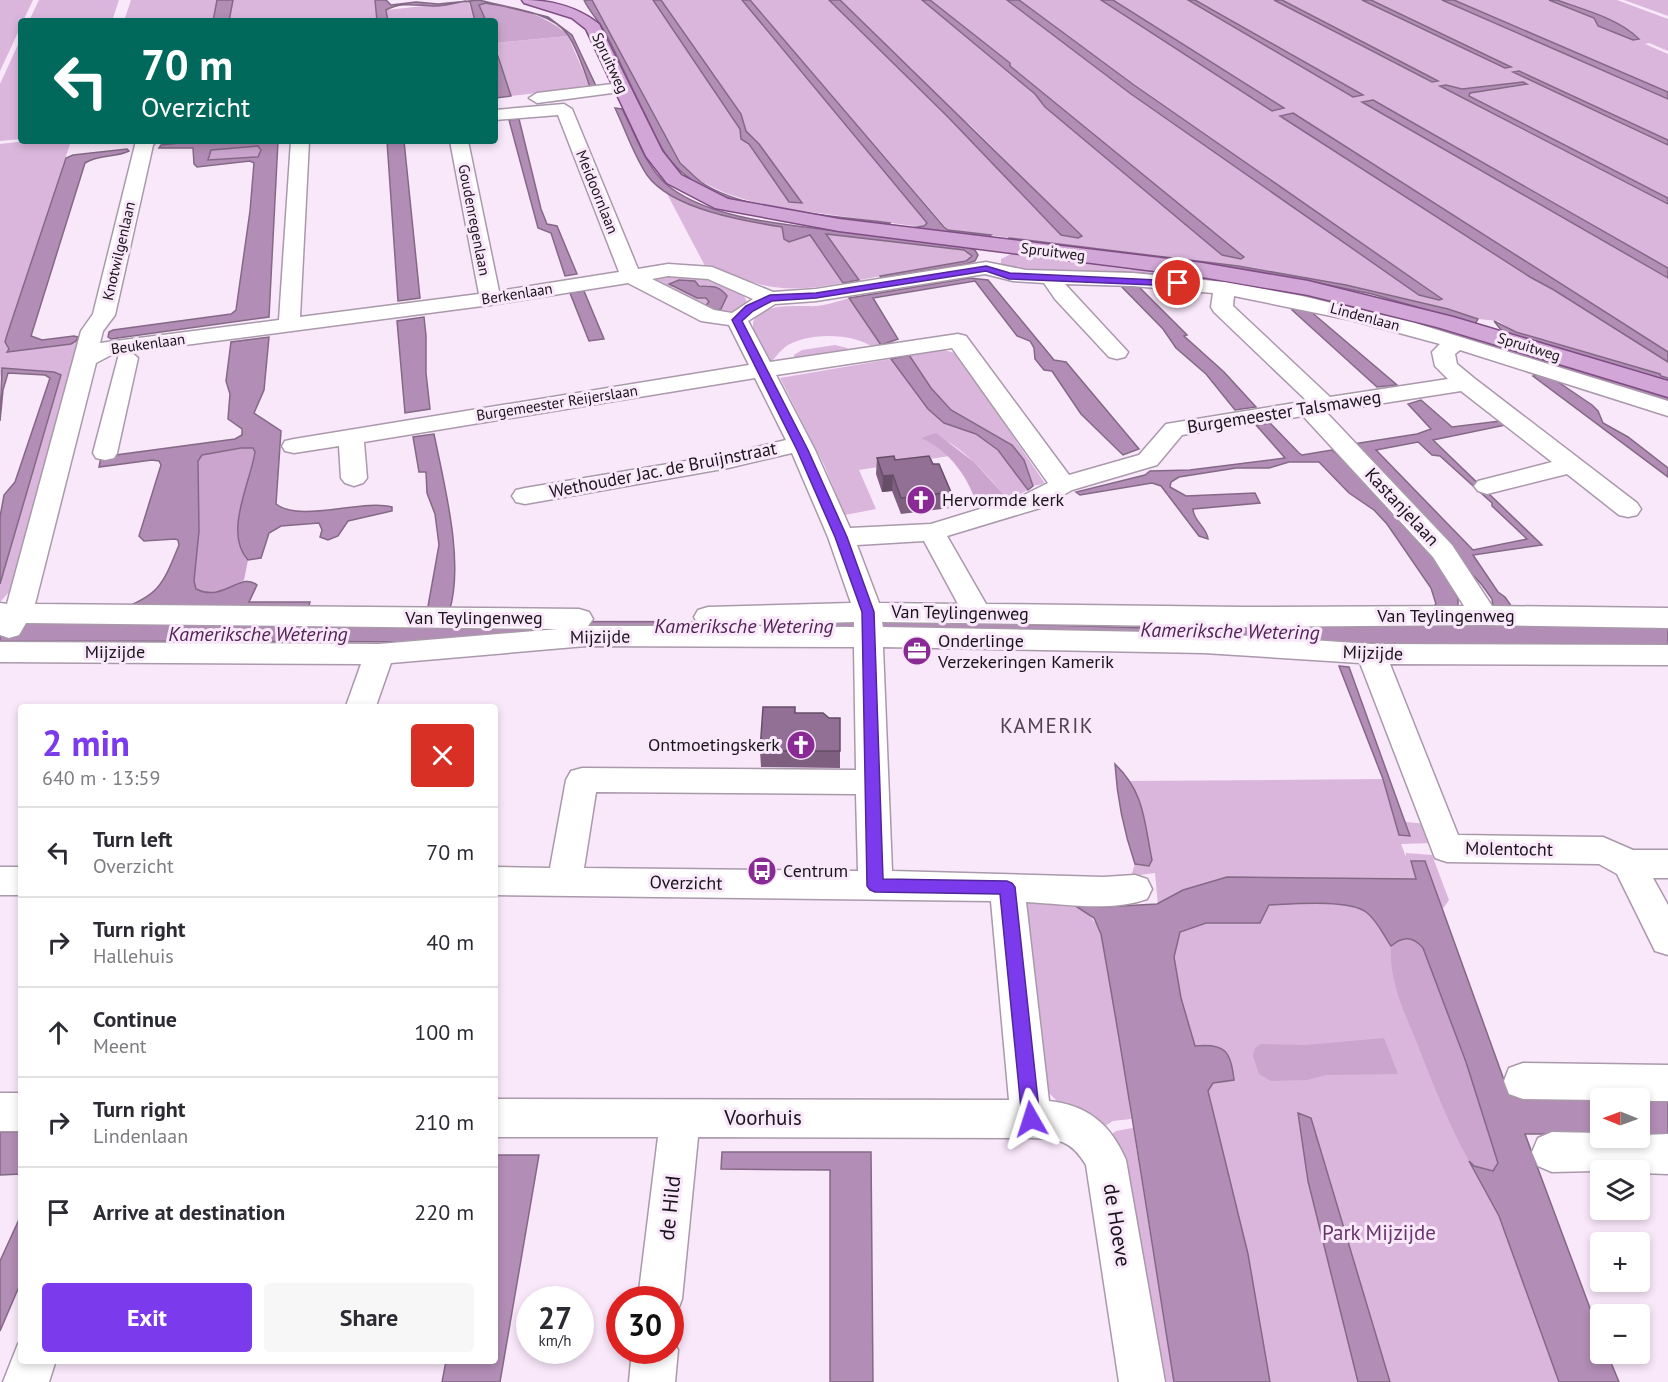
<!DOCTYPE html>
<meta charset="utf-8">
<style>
:root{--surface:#fff;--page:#f7f7f7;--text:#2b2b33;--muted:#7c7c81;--line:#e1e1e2;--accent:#7c3aed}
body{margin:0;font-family:"PT Sans",sans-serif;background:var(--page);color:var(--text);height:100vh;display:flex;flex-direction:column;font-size:22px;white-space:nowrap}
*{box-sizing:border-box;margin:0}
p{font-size:20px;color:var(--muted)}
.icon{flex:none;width:33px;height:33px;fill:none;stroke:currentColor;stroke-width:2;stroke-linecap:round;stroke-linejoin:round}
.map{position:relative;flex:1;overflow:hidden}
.sheet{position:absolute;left:18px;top:704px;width:480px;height:660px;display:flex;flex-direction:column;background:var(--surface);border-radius:6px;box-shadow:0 3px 9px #0003}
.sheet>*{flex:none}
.top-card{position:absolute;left:18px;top:18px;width:480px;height:126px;border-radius:6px;box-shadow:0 3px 9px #0003;background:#00695c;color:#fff;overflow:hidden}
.needle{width:39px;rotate:271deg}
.tools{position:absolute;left:1590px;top:1088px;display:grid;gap:12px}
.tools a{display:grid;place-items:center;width:60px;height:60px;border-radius:6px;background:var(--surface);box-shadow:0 3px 9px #0003;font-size:30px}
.speed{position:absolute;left:516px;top:1286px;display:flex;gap:12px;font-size:30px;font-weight:700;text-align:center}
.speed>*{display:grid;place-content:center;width:78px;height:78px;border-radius:50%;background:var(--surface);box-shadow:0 3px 9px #0003;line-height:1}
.speed small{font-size:15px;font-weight:400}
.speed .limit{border:9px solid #d22;background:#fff;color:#111}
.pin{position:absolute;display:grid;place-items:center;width:51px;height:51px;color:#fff;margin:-26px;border:3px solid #fff;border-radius:50%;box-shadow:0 2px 6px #0007}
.me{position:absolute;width:66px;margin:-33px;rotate:354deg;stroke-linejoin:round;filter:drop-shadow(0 0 4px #0008)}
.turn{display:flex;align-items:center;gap:21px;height:126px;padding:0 24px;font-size:27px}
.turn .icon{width:78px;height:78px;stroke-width:2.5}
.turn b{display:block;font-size:42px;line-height:51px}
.round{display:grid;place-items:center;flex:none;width:63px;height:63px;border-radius:6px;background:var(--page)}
.overview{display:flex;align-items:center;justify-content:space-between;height:102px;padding:0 24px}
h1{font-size:36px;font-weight:800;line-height:45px;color:var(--accent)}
.primary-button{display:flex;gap:12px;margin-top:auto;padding:12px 24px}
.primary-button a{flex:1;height:69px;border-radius:6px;background:var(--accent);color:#fff;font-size:24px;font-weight:800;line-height:69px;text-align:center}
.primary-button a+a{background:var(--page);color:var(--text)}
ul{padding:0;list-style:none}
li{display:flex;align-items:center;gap:18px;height:90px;padding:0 24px;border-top:2px solid var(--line)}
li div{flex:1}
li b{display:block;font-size:22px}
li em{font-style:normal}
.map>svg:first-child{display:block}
</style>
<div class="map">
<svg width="1668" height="1382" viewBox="0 0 1668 1382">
<rect width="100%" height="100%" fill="#f9e7fa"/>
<path fill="#dab6dd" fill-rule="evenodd" d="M0 0H33L23 21H21V26L0 71Z
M39 0H119L112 21H29Z
M131 0H217L213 21H124Z
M233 0H375L377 21H229Z
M592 0H653L740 129 741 139 749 143 789 202H801L759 144 746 131 741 114 661 0H742L927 224 924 226H914L796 210 753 202 725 193 702 182 680 164Z
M750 0H829L948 117 1061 235 1078 238 1081 235 969 124 956 115 840 0H922L1035 94 1045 107 1222 255 1243 257 1010 66V63L930 0H1007L1131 94 1419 295 1439 300 1433 292 1134 85 1019 0H1101L1272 111 1283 108 1113 0H1188L1353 97 1362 95 1292 56 1291 53 1283 51 1195 0H1274L1432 82 1438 81 1282 0H1362L1505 68 1510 66 1371 0H1442L1668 99V140L1530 76 1519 71 1513 72 1668 145V198L1469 96 1470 93 1526 85 1523 82 1462 89 1446 85 1441 86 1668 204V268L1373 100 1363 102 1668 278V352L1293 113 1281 116 1530 277 1554 290 1668 362V378L1516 332 1498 321 1478 319 1448 309 1346 285 1238 266 948 230Z
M1454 0H1549L1625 28 1557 0H1617L1668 19V51L1649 43 1645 44 1668 54V92Z
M1624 0H1668V16Z
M468 1 475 21H388L387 10Z
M568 36 590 87 511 96 495 43Z
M21 38V139L0 141V84Z
M26 141H71L5 342 9 349 7 351 34 348 86 334 11 590 0 602V584L60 376 53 372 2 368 0 378V144Z
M665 190 704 210 782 227 784 239 791 242 810 235 843 283C814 288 787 292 759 284 740 279 724 270 705 266Z
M833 233 964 250 972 256 966 261 859 280 825 234Z
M1013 253 1131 270 1133 268 1162 269 1305 291 1115 274 1024 276 1001 267V259Z
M695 274 742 292 747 302 736 312 720 314 652 279 658 276ZM696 284 704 286 708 285 724 302 722 304 709 302 706 298H697L672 287Z
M849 298 881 345 875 349C855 332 804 332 784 348 779 352 775 358 771 362 766 352 752 336 753 324 755 301 802 307 817 306 828 305 839 301 849 298Z
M835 345 847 348 851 353 794 360V355L802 350Z
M944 350 955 353 962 362 1044 482 1043 484 1033 486 1024 460 1012 445 951 410 931 388 909 355Z
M891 359 928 409 944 423 976 434 998 450 1028 490 1009 500C992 482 950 427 922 438L933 443 949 456 859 470 876 509 845 515 825 467 780 378Z
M1383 779 1399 835H1410L1405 822 1428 824 1434 843 1401 844 1406 857V853L1432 855 1449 900 1442 910 1425 861 1581 1382H1261L1163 960 1155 873 1131 876 1135 864 1140 866 1130 781Z
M1023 898C1058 901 1085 897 1101 934L1126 1070 1131 1119 1113 1121 1105 1126 1087 1112 1057 1101 1048 1092H1040Z
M1133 1128 1174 1382H1156L1106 1138 1116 1131Z"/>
<path fill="#cba5ce" d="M482 3C503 0 555 19 568 36L495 43V21H486L479 5Z
M259 146 261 150 258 157 208 160 211 150Z
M936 433 974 462 1009 500 979 509C968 478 952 452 921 438Z
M241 448H253L255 452 238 520 240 541 248 560 244 580C228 589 214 598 196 589L194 581 199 531 198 461 202 455Z
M1410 938 1417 941 1423 948 1466 1062 1498 1163 1494 1171 1474 1166 1469 1161C1448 1123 1433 1084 1417 1043 1404 1011 1389 982 1391 946L1398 940Z
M1384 1038 1398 1074 1326 1075 1307 1080 1271 1081 1259 1074 1253 1056 1255 1048 1261 1044 1305 1045Z"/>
<path fill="#b28db5" stroke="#846987" stroke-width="1.5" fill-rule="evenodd" d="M217 0H233L229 21H213Z
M375 0H386L391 5 416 2 438 4 479 0 548 17 572 35 596 86 590 87C584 70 578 50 568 35 552 12 511 8 486 3L479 5 486 21H475L470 2 465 1C456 3 445 6 435 6 419 6 402 1 386 10L388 21H377Z
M584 0H592L680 163C687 169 693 176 701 182 744 212 838 216 890 223L888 226C824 217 714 215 670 160 660 148 653 131 646 116 632 89 620 61 606 34 601 23 590 13 584 0Z
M653 0H661L741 114 746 131 759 144 802 203 789 202 749 144 741 139 740 129Z
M742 0H750L944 227 948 230 991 235 988 237 911 228 924 226 927 223Z
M829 0H840L1082 236 1078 238 1061 235 948 117Z
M922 0H930L1010 63V66L1244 257 1241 259 1222 255 1045 107 1035 94Z
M1007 0H1019L1134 85 1442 299 1439 300 1419 295 1131 94Z
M1101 0H1113L1284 108 1272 111Z
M1188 0H1195L1363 95 1353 97Z
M1274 0H1282L1438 81 1432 82Z
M1362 0H1371L1511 67 1505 68Z
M1442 0H1454L1668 92V99Z
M1549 0H1557C1584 10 1618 18 1639 39L1633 40 1598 26 1594 18Z
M495 47 511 96 496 98Z
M1519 71 1668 140V145L1513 72Z
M1523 82 1527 84 1470 93 1469 96 1668 198V204L1440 86 1446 85 1462 89Z
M1373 100 1668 268V278L1362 102Z
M615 108 622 109C635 133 645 165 665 183 706 220 792 225 844 232 885 237 926 242 967 247L975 250 978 255 975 261 966 264 881 278 880 276 966 261 972 256 964 250 826 234 859 280 843 283 810 235 789 242 784 239 782 227C744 221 671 209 647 175 634 156 625 129 615 108Z
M1293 113 1668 352V362L1554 290 1530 277 1280 116Z
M519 119 541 209 547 224 557 226 577 274 565 276 551 233 538 228 509 120Z
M197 141H278L269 317 111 339 108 337 109 332 113 330 231 314 236 310 250 211 254 163 250 161 197 167 194 164 193 148H159L161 145ZM258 146 261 150 258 157 208 160 211 150Z
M387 141H404L420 298 398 301Z
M127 149 129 151C115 158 99 154 85 163L31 336 42 340 74 336 78 337 76 341 71 344 7 352 9 349 5 342 7 335 66 158 73 155Z
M1009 238 1238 266 1346 285 1448 309 1478 319 1475 324 1372 294 1309 281 1077 247 1009 240Z
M1117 272C1158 274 1199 276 1239 282 1385 304 1527 354 1668 397V401L1356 308 1304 297 1115 274Z
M969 278 988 280 1054 360 1066 362 1139 449 1123 455 1081 414 1052 371 1044 370 1035 359 1034 348 1030 341 1017 336 975 281 873 298 898 339 881 345 849 298Z
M679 280 695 281 699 286C711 287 718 284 727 296L721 309 715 311 705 306 709 302 706 298H697L669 284Z
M1120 285 1138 286 1187 335 1184 336 1224 372 1256 407 1235 410 1206 374 1176 348 1163 329Z
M584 291 604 339 589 341 570 293Z
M1306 307 1316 316 1397 385 1377 387 1292 310Z
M424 317 426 336V373L430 409 405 413 397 321Z
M1494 321 1516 332 1660 374 1661 376 1668 378V381L1518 337 1501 330Z
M269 337 264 390 254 413 281 431 276 504C301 523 362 499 392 507V511L348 521 338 536 328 540 320 537 322 530 319 523 281 526 269 533 261 558 248 560C223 533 251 481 255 452L253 448H241L202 455 198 461 199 531 194 581 196 589C223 603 241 571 257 585L249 602H310L307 613 118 610C160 595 163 584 179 545L178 540 175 539 144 541 139 536 161 465 159 461 152 460 99 467 101 457 235 439 242 435V429L228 419 230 394 226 381 231 342Z
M909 355 931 388 951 410 1012 445 1024 460 1033 486 1028 490 998 450 976 434 944 423 928 409 891 359Z
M2 368 54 372 61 375 0 584V517L4 495 15 482 50 378 45 375 8 373 3 390 0 421Z
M1545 373 1592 405 1598 411 1603 423 1628 437 1668 468V477L1533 376Z
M1421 400 1452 427 1500 421 1506 425 1433 440 1542 545 1473 555 1498 592 1505 597 1514 610 1493 606 1492 599 1482 585 1353 444 1417 434 1431 429 1408 404ZM1418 442 1432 455 1440 456 1492 503V506L1527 539 1473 550 1376 450Z
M1270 423 1299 453 1302 455 1332 450 1366 480 1426 543 1458 598V608L1432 607 1436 604 1431 588 1387 524 1374 510 1349 493 1319 462H1289L1269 468H1236L1179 477 1171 482 1170 487 1186 496 1255 493 1260 503 1193 509C1193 521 1207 527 1208 539L1199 536 1161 486 1152 483 1080 495 1076 492 1145 475 1150 471 1190 470 1285 458 1256 425Z
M434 434C444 484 465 563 449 612H427L439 545 435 514 427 493 426 472H419L413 437Z
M0 621 952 622 1148 628 1480 625 1668 628V647L1568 644 0 641Z
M1339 666 1349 667 1410 836 1399 835 1383 779Z
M1115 764C1145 793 1144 821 1152 860L1149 866 1135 864C1124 832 1117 798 1115 764Z
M1411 861H1425L1504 1080 1522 1096 1600 1098V1134H1525L1600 1335V1353H1607L1619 1382H1559L1499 1216 1469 1161 1474 1166 1493 1171 1498 1163 1466 1062 1423 948C1413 936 1403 936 1391 946 1384 936 1377 920 1366 912 1349 899 1292 904 1269 905L1260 923H1206L1180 932 1174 957 1181 998 1195 1046C1225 1043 1231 1051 1234 1080L1213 1083 1208 1091 1248 1254 1270 1382H1174C1150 1233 1128 1083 1101 934L1094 918 1068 901 1077 905 1103 907 1157 904 1183 890 1227 877 1416 879Z
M1640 1099 1668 1100V1135H1640Z
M1298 1113 1311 1118 1390 1382H1358L1308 1181Z
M0 1132H21V1174L0 1175Z
M722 1152H871L873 1382H830V1170L721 1169Z
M495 1155H539L500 1382H442L446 1361 495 1360Z
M21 1215V1282L0 1331V1261Z"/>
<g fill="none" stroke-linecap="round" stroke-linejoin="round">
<g stroke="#aa99ab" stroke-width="3">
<path id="minor" d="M621 83 627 85 629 88 627 91 537 103 529 98 537 93Z
M564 104 572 109 638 269 668 264 712 267 773 292 816 289 986 262 1026 270 1133 273 1224 282 1302 296 1415 323 1668 401V416L1460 350 1455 354 1457 364 1474 378 1637 503 1641 509 1637 515 1628 517 1619 515 1567 474 1487 494 1478 491 1474 486 1478 481 1552 462 1461 391 1326 412 1452 545 1492 606 1668 608V628L1484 625 1245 627 882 622 883 627 1204 633 1371 644 1668 645V665L1390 664 1458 835 1603 837 1633 850H1668V878H1653L1668 905V955L1655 951 1617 874 1599 864 1447 862 1435 858 1360 663 1204 653 883 647 892 871 1103 877 1135 875 1147 879 1152 889 1147 899C1110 912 1065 904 1026 902L1049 1101C1088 1105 1111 1125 1126 1160L1165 1382H1119L1086 1165C1071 1140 1059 1139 1031 1138L698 1137 682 1299 676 1315 670 1317V1299H638L658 1137H495V1099L1009 1100 991 901 495 895V867L550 868 566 780 571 771 582 768 856 770 854 647 586 646 391 663 376 706H346L361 664 0 662V642L379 644 558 629 26 623 19 635 9 638 0 635V603L7 604 81 331 93 314 136 141H157L153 145 115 315 103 331 100 343 279 320 291 141H309L300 317 479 294 450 141H468L499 291 619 272 558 115 495 120V110ZM985 274 1013 281 1044 283 1055 299 1109 357 1117 359 1125 357 1128 352 1065 284 1133 286 1213 293 1211 307 1214 312 1307 401 1166 424 1139 455 1069 475 966 336 958 334 770 362 748 321 775 304 816 301ZM668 276 708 279 753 299 732 313 714 310 652 279ZM628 283 701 321 729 325 749 365 294 439 285 441 282 446 285 451 294 453 339 446 341 478 345 483 354 486 363 483 367 478 364 442 755 378 786 440 728 454 525 488 516 490 512 496 516 502 525 504 728 468 792 453 828 537 851 603 708 607 698 610 694 617 698 624 707 626H588L593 619 589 612 579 609 35 604 96 363 111 355 119 354 93 453 96 458 105 460 114 458 117 453 138 358 131 352 490 305ZM1234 296 1351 320 1440 344 1432 352 1435 366 1448 379 1330 397 1233 306ZM952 348 1048 483 1022 496 931 524 850 528 815 450 776 375ZM1303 416 1433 557 1464 606 1245 607 986 604 947 536 1040 508 1072 490 1157 465 1182 435ZM924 541 958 604 879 603 857 545ZM854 622V627L714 626ZM596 792 856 794 858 871 584 868Z
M0 867H21V895H0Z
M1523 1063 1668 1065V1101H1640V1098H1600V1100L1523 1099 1509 1094 1504 1081 1509 1068Z
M0 1093H21V1131H0Z
M1552 1132 1600 1133V1137L1668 1134V1174L1640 1173V1170L1552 1172 1538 1166 1532 1152 1538 1138Z
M670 1334 678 1350 675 1382H629L632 1350H670Z
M21 1343V1360H56L49 1382H3L18 1344Z"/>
</g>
<g stroke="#7e4d83" stroke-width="3">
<path id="major" d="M522 0C551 0 576 6 599 24L662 151 681 175 728 199 839 219 1202 263 1308 281 1453 317 1668 381V397L1437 327 1308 295 1202 277 839 231 715 208 667 183 646 156 586 29 572 18 524 3Z"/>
</g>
<use href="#minor" fill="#fff" fill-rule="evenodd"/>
<use href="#major" fill="#d2a6d6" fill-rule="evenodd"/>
</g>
<path fill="#7e5f80" d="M877 458 933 464 951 492 950 508 901 514 892 491 882 492 876 474Z
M795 713 829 718H840V768L761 767 760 751Z"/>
<path fill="#664e68" d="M893 475 892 491 882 492 883 476Z"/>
<path fill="#926f95" stroke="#664e68" stroke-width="1.5" d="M894 456 895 460 929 456 933 464H939L951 492 901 498 893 475 883 476 877 458Z
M763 707H795V713H823L829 718H840V751H760Z"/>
<path fill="#7c3aed" stroke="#51269a" stroke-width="1.5" d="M986 266 1010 273 1178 281 1183 283 1178 286 1009 279 986 271 816 298 772 301 753 311 742 321 808 450 847 537 874 612 883 879 1007 881 1012 883 1015 887 1040 1119 1037 1125 1031 1127 1025 1125 1022 1119 1000 894 875 892 870 890 867 886 862 612 835 537 797 450 732 320 746 306 770 295 816 293Z"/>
<defs>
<g id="church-disc" transform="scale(1.5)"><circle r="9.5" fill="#8a2a94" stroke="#f9e7fa"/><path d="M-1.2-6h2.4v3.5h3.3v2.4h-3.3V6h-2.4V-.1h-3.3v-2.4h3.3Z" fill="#fff"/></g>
<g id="office-disc" transform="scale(1.5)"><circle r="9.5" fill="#8a2a94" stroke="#f9e7fa"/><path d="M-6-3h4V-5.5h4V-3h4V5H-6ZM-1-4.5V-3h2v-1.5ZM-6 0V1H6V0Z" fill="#fff"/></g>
<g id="bus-disc" transform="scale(1.5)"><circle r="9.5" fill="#8a2a94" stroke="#f9e7fa"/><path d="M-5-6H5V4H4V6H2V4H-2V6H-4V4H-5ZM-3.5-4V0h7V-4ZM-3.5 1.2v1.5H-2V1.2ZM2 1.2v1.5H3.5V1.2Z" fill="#fff"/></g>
</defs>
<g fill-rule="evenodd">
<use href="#church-disc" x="921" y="500"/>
<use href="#office-disc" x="917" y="651"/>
<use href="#church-disc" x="801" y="745"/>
<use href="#bus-disc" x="762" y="871"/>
</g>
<g text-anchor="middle" stroke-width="6" stroke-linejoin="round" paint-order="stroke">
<g font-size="15" fill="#1a141b" stroke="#f9e7fa">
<text transform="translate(610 63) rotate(65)" y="5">Spruitweg</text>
<text transform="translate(597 192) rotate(68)" y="5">Meidoornlaan</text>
<text transform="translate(474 220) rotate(79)" y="5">Goudenregenlaan</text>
<text transform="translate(119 251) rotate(-77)" y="5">Knotwilgenlaan</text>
<text transform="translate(1053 252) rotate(7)" y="5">Spruitweg</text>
<text transform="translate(517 294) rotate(-9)" y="5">Berkenlaan</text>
<text transform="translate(1365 317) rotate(15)" y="5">Lindenlaan</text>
<text transform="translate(148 344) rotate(-8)" y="5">Beukenlaan</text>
<text transform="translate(1529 347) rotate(17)" y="5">Spruitweg</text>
<text transform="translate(557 403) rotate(-9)" y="5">Burgemeester Reijerslaan</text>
</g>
<g font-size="18" fill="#1a141b" stroke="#f9e7fa">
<text transform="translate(1284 412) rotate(-9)" y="6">Burgemeester Talsmaweg</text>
<text transform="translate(663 470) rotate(-11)" y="6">Wethouder Jac. de Bruijnstraat</text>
<text transform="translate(1402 507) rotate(47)" y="6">Kastanjelaan</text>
<text transform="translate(960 613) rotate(1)" y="6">Van Teylingenweg</text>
<text x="1446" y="622">Van Teylingenweg</text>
<text x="474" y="624">Van Teylingenweg</text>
<text transform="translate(600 637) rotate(-1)" y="6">Mijzijde</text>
<text x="115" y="658">Mijzijde</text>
<text transform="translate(1373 653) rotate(2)" y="6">Mijzijde</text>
<text transform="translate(1509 849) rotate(1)" y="6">Molentocht</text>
<text transform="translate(686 883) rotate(1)" y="6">Overzicht</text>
</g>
<g font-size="18" fill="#1a141b" stroke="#f9e7fa" text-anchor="start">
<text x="942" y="506">Hervormde kerk</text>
<text x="938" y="647">Onderlinge<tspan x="938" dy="21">Verzekeringen Kamerik</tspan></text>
<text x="780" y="751" text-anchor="end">Ontmoetingskerk</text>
<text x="783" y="877">Centrum</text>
</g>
<g font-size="20" font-style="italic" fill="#522356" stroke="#f9e7fa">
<text x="744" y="633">Kameriksche Wetering</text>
<text transform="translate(1230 631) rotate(1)" y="7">Kameriksche Wetering</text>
<text x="258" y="641">Kameriksche Wetering</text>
</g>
<g font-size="21" letter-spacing="1.5" fill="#514252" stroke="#f9e7fa">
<text x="1047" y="733">KAMERIK</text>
</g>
<g font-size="21" fill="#1a141b" stroke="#f9e7fa">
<text x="763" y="1125">Voorhuis</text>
<text transform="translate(670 1208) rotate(-84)" y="7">de Hild</text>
<text transform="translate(1117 1225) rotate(81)" y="7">de Hoeve</text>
</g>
<g font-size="21" fill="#66366a" stroke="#f9e7fa">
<text x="1379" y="1240">Park Mijzijde</text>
</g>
</g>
</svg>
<div class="tools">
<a><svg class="needle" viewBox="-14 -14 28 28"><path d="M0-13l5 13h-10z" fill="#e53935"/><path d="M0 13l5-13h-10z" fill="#7c7c81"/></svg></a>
<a><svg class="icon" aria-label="layers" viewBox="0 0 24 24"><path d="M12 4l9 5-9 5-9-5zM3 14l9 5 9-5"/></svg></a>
<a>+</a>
<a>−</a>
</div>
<div class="speed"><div>27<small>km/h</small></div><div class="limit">30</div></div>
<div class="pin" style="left:1178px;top:283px;background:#d93025"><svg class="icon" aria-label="arrive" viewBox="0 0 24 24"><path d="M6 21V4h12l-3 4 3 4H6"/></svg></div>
<svg class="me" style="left:1031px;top:1119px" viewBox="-20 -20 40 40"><path d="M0-17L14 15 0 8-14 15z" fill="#7c3aed" stroke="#fff" stroke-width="4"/></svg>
<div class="top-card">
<div class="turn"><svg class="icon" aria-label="left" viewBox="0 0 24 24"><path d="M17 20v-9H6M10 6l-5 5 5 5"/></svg><div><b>70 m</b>Overzicht</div></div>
</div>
<section class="sheet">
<div class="overview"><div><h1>2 min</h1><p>640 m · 13:59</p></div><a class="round" style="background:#d93025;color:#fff"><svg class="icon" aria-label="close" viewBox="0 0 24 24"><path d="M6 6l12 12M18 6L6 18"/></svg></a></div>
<ul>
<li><svg class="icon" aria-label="left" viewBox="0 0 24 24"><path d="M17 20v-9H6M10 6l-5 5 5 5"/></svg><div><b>Turn left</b><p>Overzicht</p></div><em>70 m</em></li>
<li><svg class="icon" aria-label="right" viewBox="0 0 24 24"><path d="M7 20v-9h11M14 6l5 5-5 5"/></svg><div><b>Turn right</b><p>Hallehuis</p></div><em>40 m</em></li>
<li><svg class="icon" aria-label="ahead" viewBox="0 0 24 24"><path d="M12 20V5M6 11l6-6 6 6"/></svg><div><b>Continue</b><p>Meent</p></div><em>100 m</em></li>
<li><svg class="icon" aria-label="right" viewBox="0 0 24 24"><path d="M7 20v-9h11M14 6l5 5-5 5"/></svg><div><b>Turn right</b><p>Lindenlaan</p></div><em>210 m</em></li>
<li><svg class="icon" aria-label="arrive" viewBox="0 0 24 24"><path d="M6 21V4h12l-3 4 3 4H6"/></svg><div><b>Arrive at destination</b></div><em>220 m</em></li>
</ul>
<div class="primary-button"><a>Exit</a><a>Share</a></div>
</section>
</div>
